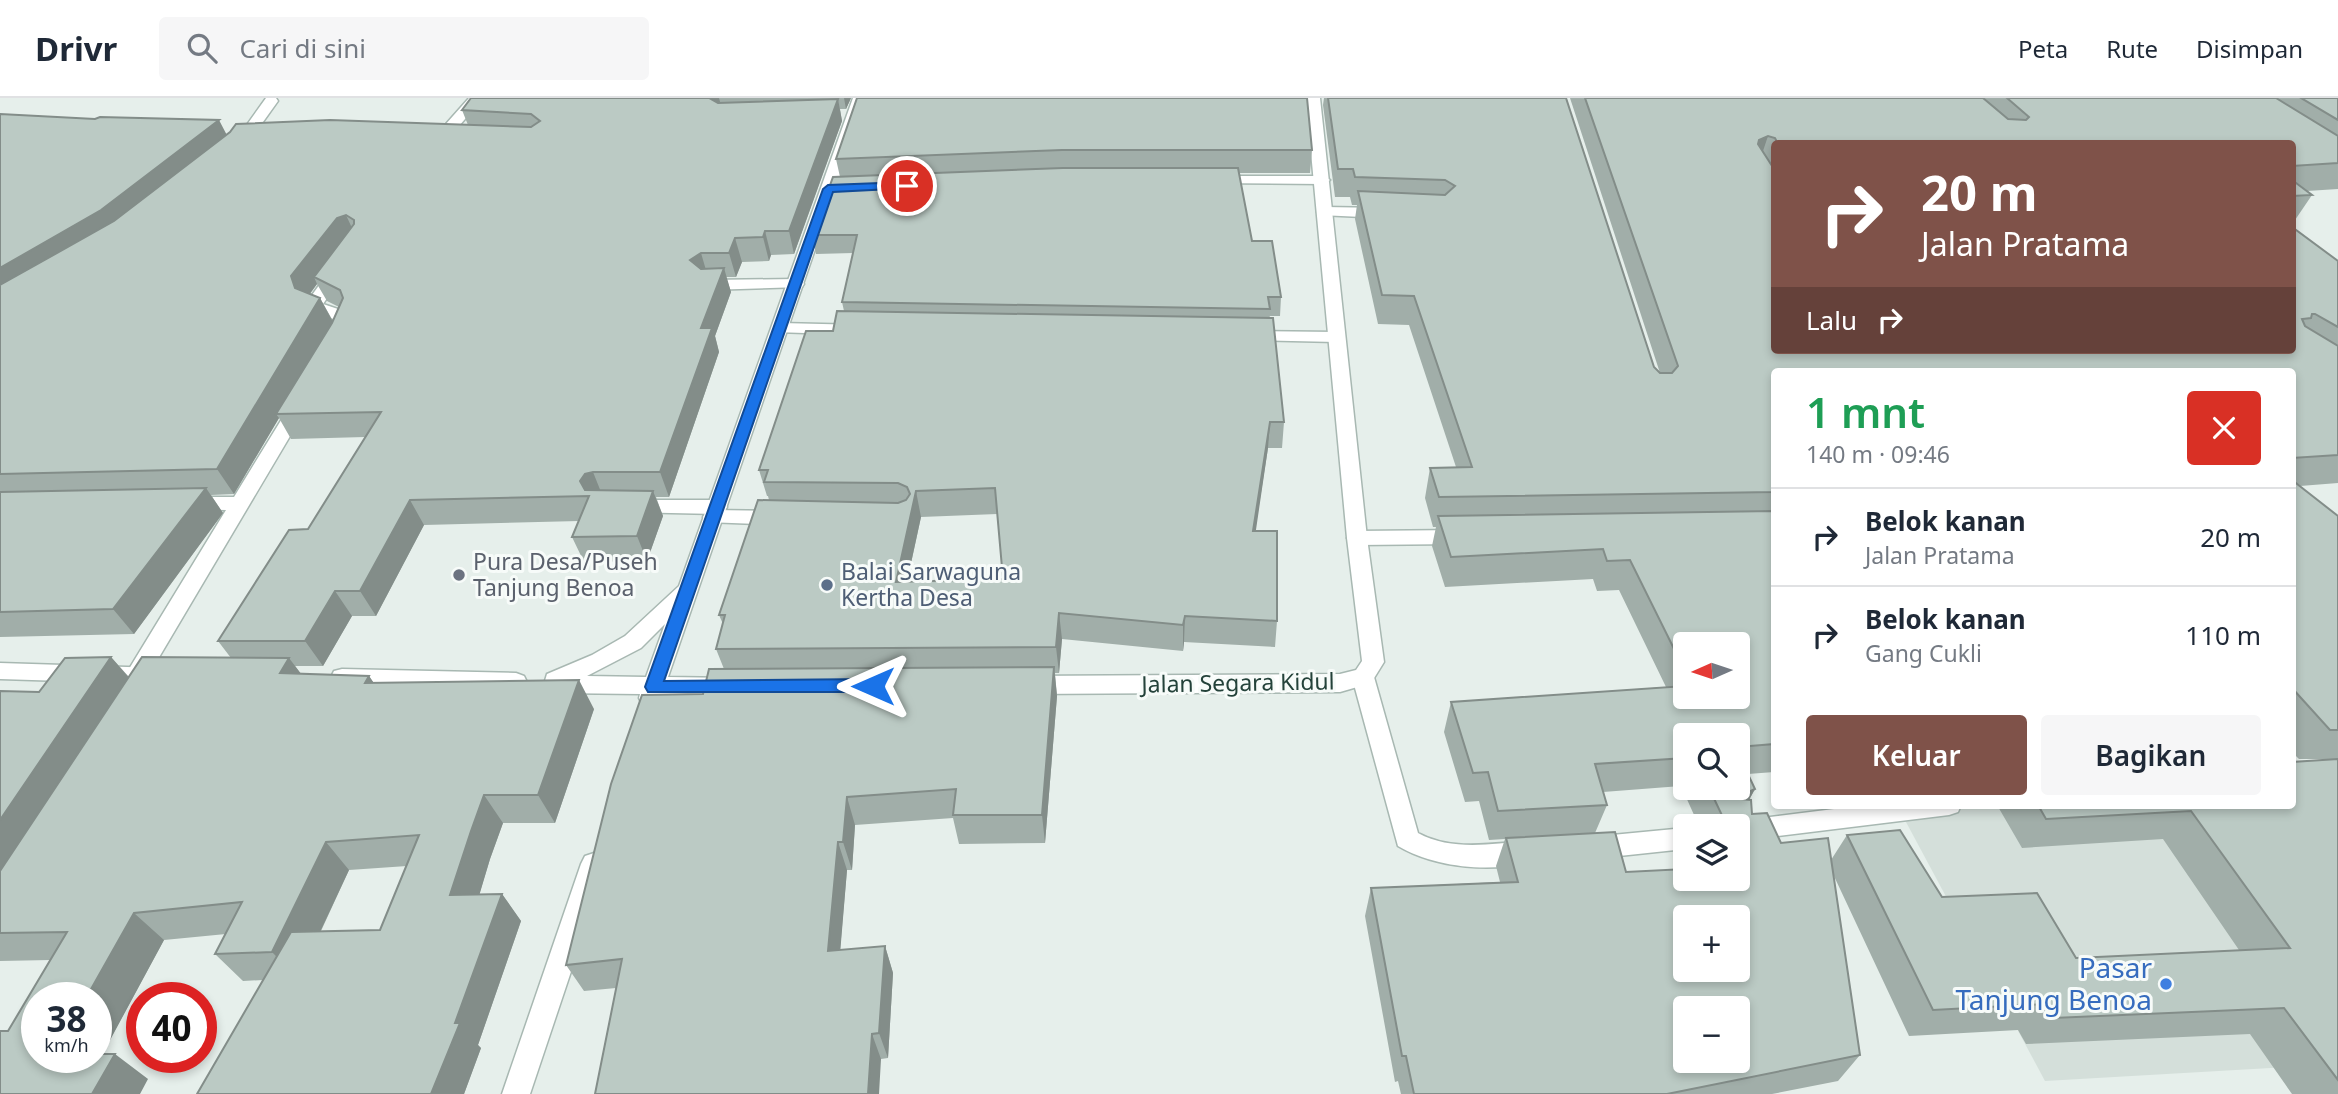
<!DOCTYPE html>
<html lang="id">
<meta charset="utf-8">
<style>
:root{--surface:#fff;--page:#f6f6f7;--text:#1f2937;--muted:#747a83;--line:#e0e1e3;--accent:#7f5249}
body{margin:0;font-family:"Noto Sans",sans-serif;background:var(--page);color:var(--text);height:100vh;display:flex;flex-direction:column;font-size:26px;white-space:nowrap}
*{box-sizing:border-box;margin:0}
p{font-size:23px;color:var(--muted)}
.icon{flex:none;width:38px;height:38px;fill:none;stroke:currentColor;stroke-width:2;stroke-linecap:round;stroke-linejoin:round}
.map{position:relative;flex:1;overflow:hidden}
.side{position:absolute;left:1771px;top:270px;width:525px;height:441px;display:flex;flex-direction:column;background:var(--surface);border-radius:7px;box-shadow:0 4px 10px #0003}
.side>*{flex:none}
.guide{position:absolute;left:1771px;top:42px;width:525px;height:214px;border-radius:7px;box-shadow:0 4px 10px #0003;background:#7f5249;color:#fff;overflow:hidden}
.needle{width:46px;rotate:267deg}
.buttons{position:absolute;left:1673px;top:534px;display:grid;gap:14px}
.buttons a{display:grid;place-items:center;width:77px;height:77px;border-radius:7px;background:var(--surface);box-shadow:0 4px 10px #0003;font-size:35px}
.speed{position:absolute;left:21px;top:884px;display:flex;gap:14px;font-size:35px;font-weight:700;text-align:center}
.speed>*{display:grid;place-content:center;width:91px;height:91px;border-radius:50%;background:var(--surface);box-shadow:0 4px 10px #0003;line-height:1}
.speed small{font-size:18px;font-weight:400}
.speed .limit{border:10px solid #d22;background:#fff;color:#111}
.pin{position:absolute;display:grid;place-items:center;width:60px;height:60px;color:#fff;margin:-30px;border:4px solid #fff;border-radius:50%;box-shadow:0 2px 7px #0007}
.me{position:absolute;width:77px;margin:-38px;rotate:270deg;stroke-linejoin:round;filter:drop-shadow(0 0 5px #0008)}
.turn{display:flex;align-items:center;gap:24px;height:147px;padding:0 35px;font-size:32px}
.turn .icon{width:91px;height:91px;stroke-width:2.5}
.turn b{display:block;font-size:49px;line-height:60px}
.then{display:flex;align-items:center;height:66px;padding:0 35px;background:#0003;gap:14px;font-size:26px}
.round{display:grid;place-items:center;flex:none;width:74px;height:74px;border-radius:7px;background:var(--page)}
.headline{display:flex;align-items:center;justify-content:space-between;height:119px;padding:0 35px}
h1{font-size:42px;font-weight:600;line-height:52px;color:#1e9e55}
.cta{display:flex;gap:14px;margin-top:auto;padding:14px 35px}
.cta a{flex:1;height:80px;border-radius:7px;background:var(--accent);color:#fff;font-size:28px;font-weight:600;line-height:80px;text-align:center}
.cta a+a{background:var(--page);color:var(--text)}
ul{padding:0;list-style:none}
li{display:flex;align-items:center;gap:21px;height:98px;padding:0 35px;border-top:2px solid var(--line)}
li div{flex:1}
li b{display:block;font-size:26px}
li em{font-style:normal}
header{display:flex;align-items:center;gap:42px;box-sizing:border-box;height:98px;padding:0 35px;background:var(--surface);border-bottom:2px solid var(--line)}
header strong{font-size:33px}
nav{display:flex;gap:38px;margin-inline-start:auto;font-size:24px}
.search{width:490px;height:63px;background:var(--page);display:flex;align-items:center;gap:18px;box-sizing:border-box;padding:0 24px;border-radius:7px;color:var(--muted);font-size:26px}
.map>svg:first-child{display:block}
</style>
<header>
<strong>Drivr</strong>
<div class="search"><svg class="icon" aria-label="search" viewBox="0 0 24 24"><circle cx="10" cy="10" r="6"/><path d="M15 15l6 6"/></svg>Cari di sini</div>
<nav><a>Peta</a><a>Rute</a><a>Disimpan</a></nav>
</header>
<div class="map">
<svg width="2338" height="996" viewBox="0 0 2338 996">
<rect width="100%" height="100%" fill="#e6efeb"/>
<path fill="#d4dfda" d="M1973 707H2292L2338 966 2045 983 1899 711Z"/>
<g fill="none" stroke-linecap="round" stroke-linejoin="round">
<g stroke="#a8b8b2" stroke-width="3">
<path id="service" d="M713 412 781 413 788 415 791 420 788 425 781 427 706 424 703 419 706 414Z"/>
</g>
<g stroke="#a8b8b2" stroke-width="3">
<path id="minor" d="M266 0H276L278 3 248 45H238L236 42Z
M469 0H483L447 42H437V36Z
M1213 78H1323L1330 82 1323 86 1208 85 1206 82Z
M1325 109 1383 110 1391 115 1383 120 1320 117 1317 114Z
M339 166 347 171 323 206 350 215 352 219 348 235 340 240 332 235 336 222 309 212 307 204 333 168Z
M796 181 802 183 804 186 802 189 708 192 700 187 708 182Z
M781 225 863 227 871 232 863 237 775 234 773 230 775 226Z
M1248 233 1336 234 1344 239 1336 244 1242 242 1240 238Z
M300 300 309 306 145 583 137 585 129 583 126 577 129 571 226 412 181 411 178 406 181 401 188 399H234L291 306Z
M632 402H717L724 404 727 409 724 414 717 416 625 414 622 409 625 404Z
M1461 432 1468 434 1471 439 1468 444 1461 446 1357 447 1350 445 1347 440 1350 435 1357 433Z
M1363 571 1371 573 1374 579 1418 735C1451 753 1490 746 1527 743L1536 746 1539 754 1536 762C1495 776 1435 770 1398 748L1352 579 1355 573Z
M1866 707H1961L1958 714 1949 717 1738 743V728H1728L1738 723Z
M1685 730V751L1591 761 1582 758 1579 750 1582 742 1591 739Z"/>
</g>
<g stroke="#a8b8b2" stroke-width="3">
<path id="tertiary" d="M853 0H867L668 579 733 580 741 583 744 589 741 595 733 598 663 596 658 606 650 609 642 606 639 600 640 596 555 595 547 592 544 586 547 576 592 557 625 538 679 488ZM665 526 646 579 587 578 641 550Z
M1306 0H1320L1367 440 1384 564 1371 585 1340 594 1027 596 1019 593 1016 587 1019 581 1027 578 1340 576 1356 572 1362 563 1347 440Z
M0 565 159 570 167 572 170 578 167 584 159 586 0 581Z
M342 571 516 575 524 578 527 584 524 590 516 593 342 587 334 585 331 579 334 573Z
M594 755 603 758 607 766 530 996H502L581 766 585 758Z"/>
</g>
<use href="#service" fill="#fff" fill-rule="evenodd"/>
<use href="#minor" fill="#fff" fill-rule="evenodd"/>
<use href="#tertiary" fill="#fff" fill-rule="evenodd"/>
</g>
<path fill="#a1aea9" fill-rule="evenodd" d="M471 0H851L846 11H840L842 23 794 156 771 157 769 163 742 164 736 179H726L731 194 715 238 719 254 669 399H656L663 418 647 463 584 464 572 439 579 423 424 427 376 518H352L323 568H295L301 576 369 578 373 584 594 611 555 725H503L490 761 479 797 502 796 521 823 478 947 481 950 464 996H197L263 882 243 883 215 856 226 836 164 842 102 956 148 981 8 933 50 862 0 863V593L39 594 111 559 129 579 231 560 218 543 308 431 365 339 291 341 279 320 234 396 211 397 223 415 134 536 0 539V16L227 37 468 27 462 12ZM317 186 327 203 339 209 333 223 320 200 310 196ZM407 768 380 832 321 833 349 772Z
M857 0 1312 52 1310 75H1239L1252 143 1281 199 1280 218H1270L1269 220 1284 324 1282 350H1268L1255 433 1277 523 1275 549 1184 544 1183 553 1062 541 1059 575H1055L1057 598 1045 745 959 746 953 720 855 727 852 772H847L840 852 885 848 893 875 888 960 881 961 616 890 584 893 566 867 703 596 724 571 716 551 723 526 719 517 769 402 768 398H767L759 372 844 213 842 204 853 155 816 156 812 137 840 79 836 61ZM997 416 1003 481 907 484 921 419Z
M1324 0H1566L1654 269 1660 275 1570 0H2338V91L2307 93 2312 97 2293 125 2292 46H1774V252H2292V129L2338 163V385L2300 388 2338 418V661H2299L2292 654V273H1774V674L1748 676 1755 691 1749 702 1752 716 1781 745 1831 762 1847 737 1942 799 2076 860 2239 852 2163 741 2022 750 1997 707H2292L2338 661V996H2292L2250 936 2026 946 2018 932 1909 938 1833 776 1860 957 1838 983 1772 996H1401L1398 983 1395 984 1365 818 1371 790 1500 784 1496 768 1505 741 1489 742 1479 703 1465 704 1444 634 1451 604 1666 589 1619 492 1597 493 1593 481 1445 489 1432 448 1436 429H1433L1425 400 1430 370 1456 369 1409 227 1378 226 1355 121 1357 107H1352L1350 99H1335L1323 7ZM1685 546 1738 598H1685ZM1685 637H1738V690H1685ZM1681 688 1699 728H1738V780L1626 774 1595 735 1607 707 1603 694Z"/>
<path fill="#838d89" d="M709 0H719L723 15Z
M844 0H851L846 11Z
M838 1 842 23 794 156 789 133Z
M219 22 231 45 0 204V170Z
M1768 38 1759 65 1750 70 1759 42Z
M346 117 357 141 314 179 317 186 305 202 295 190 291 178 337 120Z
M765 133 771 157 769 163 763 139Z
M735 140 742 164 736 179 729 155Z
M701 155 708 179 690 162Z
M724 170 731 194 715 238 719 254 669 399 660 374 701 230Z
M320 200 333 224 276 316 279 320 234 396 217 371Z
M1270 324 1268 350 1252 459 1253 433Z
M593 374 603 399 592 405 580 383 585 376Z
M206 390 223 415 134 536 113 511Z
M653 393 663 418 647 463 637 438Z
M916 393 921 419 901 511 896 484Z
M410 402 424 427 376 518 360 493Z
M335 493 352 518 323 568 305 543Z
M1059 515 1062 541 1059 575 1056 549Z
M1185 518 1184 544 1183 553V527Z
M111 559 137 589 0 799V722Z
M289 560 311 589 280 575Z
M1054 569 1057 598 1045 745 1042 717Z
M369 578 389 607 365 585Z
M579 582 594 611 555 725 538 697Z
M1755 691 1739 720 1742 697Z
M484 697 503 725 490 761 471 825 450 797 471 733Z
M847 699 855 727 852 772 843 744Z
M326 744 349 772 298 881 272 854Z
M838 744 847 772 838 880 828 853Z
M502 796 521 823 478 947 481 950 464 996H431L455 925Z
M134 815 164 842 88 983 96 959V900H86Z
M885 848 893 875 888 960 879 935Z
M872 936 881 961 879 996H868Z
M115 956 148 981 140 996H92Z"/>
<path fill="#bbcac4" stroke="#838d89" stroke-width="2" fill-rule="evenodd" d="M471 0H709L718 5 838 1 789 133H765L763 139 735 140 729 155H701L690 162 701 171 724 170 701 230H712L660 374H593L585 376 580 383 585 392 653 393 637 438 572 439 589 398 410 402 360 493H335L305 543H218L289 432 308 431 381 314 276 316 332 225 343 200 340 192 314 179 354 126V122L346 117 337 120 291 178 295 190 320 200 217 371 0 376V187L114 123 230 34 236 26 330 22 531 29 540 23 531 16 462 12Z
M857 0H1307L1312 52H1062L836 61Z
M1328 0H1566L1654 269 1660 275H1672L1678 268 1585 0H1983L2008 21 2026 22 2029 19 2007 0H2276L2338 38V65L2292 68V46H1778L1775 40 1768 38 1759 42 1758 46 1774 71V252H2292V129L2338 163V229L2315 216H2312L2311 220 2302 221 2305 228 2338 248V357L2292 360V273H1774V394L1439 399 1430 370 1472 369 1414 198 1382 197 1358 93 1445 97 1455 88 1445 82 1355 79 1353 71H1338Z
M2301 0H2338V22Z
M0 16 95 21 100 19 219 22 101 112 0 170Z
M1063 70H1238L1252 143H1272L1281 199H1268L1270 211 842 204 857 137H812L833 79Z
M2292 82 2312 97 2292 98Z
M837 213 1273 220 1284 324H1270L1253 433H1277V523L1185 518 1183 527 1059 515 1056 549 716 551 725 517H719L758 402 898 405 906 402 910 396 907 389 898 385 764 384 768 372H759L806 233H833ZM995 390 1003 481 896 484 916 393Z
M2292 382 2338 418V632H2330L2292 590Z
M206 390 113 511 0 514V394Z
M1774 413V646L1738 649V637H1685V660L1595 666 1607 707 1498 713 1488 674 1473 675 1451 604 1685 588V598H1738V546H1685V573L1630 462 1607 463 1603 451 1451 459 1438 418Z
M111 559 0 722V593L39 594 65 560Z
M142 559 289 560 280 575 369 578 365 585 579 582 538 697H484L471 733 450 797 502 796 455 925H460L431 996H197L291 834 380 832 419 737 326 744 272 854 215 856 242 804 134 815 86 900H37V959H96V956H115L92 996H0V933H8L67 834 0 835V773Z
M1054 569 1042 717H953L956 691 847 699 843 744H838L828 853 885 848 879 935 872 936 868 996H595L622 861 566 867 611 686 642 597 703 596 709 571Z
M1738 655 1755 691 1742 697V701L1751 702 1752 716 1767 715 1781 745 1828 740 1860 957 1667 996H1414L1406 958H1402L1371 790 1518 784 1506 740 1615 734 1626 774 1685 771V780H1738V768H1745L1738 752V728H1727L1709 690H1738ZM1685 819H1738V872H1685ZM1685 910H1738V962H1685Z
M2338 661V982L2284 910 2053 920 2045 906 1933 912 1847 737 1900 732 1942 799 2037 795 2076 860 2290 850 2191 713 2046 721 2038 707H2292V664Z"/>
<path fill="#1a73e8" stroke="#114b97" stroke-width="2" d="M907 84 911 85V90L833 94 664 583 873 581 879 583 882 588 879 592 873 594H648L645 589 823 91 828 87Z"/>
<circle fill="#6b7280" stroke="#f7fbf9" stroke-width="2.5" cx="459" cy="477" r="7"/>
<circle fill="#5c6f8a" stroke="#f7fbf9" stroke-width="2.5" cx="827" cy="487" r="7"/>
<circle fill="#3f7fe0" stroke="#f7fbf9" stroke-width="2.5" cx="2166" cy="886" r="7"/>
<g text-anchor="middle" stroke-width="6" stroke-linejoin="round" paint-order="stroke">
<g font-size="23" fill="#5b616d" stroke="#f7fbf9" text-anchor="start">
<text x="473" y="472">Pura Desa/Puseh<tspan x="473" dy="26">Tanjung Benoa</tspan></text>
</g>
<g font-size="23" fill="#4e5e75" stroke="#f7fbf9" text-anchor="start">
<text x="841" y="482">Balai Sarwaguna<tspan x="841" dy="26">Kertha Desa</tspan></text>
</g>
<g font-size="23" fill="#24423a" stroke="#f7fbf9">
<text transform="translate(1238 585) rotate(-1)" y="8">Jalan Segara Kidul</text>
</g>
<g font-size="28" fill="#366cbe" stroke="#f7fbf9" text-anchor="end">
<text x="2152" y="880">Pasar<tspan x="2152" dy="32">Tanjung Benoa</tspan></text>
</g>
</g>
</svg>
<div class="buttons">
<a><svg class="needle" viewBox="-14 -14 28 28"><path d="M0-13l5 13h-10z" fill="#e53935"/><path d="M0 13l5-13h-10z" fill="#747a83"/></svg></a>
<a><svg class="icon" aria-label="search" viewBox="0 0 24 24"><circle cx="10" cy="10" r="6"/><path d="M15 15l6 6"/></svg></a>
<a><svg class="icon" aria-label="layers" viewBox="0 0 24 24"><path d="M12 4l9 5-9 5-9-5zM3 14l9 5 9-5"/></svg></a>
<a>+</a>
<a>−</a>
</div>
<div class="speed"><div>38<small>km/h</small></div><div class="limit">40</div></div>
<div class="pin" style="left:907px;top:88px;background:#d93025"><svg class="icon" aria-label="arrive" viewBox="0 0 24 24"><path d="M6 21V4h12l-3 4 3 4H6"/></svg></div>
<svg class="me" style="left:873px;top:588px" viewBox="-20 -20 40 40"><path d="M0-17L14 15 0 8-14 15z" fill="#1a73e8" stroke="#fff" stroke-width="4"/></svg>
<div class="guide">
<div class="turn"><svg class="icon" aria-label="right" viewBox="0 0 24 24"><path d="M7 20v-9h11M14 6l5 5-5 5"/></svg><div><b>20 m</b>Jalan Pratama</div></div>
<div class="then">Lalu<svg class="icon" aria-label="right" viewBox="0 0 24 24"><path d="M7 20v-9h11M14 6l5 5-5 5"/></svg></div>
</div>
<section class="side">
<div class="headline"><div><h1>1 mnt</h1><p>140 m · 09:46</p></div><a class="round" style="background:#d93025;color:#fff"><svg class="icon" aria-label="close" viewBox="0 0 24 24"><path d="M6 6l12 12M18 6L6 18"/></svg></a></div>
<ul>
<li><svg class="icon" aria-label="right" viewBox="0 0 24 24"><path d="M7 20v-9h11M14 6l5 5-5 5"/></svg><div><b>Belok kanan</b><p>Jalan Pratama</p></div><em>20 m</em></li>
<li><svg class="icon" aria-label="right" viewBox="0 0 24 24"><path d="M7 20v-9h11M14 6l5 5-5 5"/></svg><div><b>Belok kanan</b><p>Gang Cukli</p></div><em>110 m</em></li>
</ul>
<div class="cta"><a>Keluar</a><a>Bagikan</a></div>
</section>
</div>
